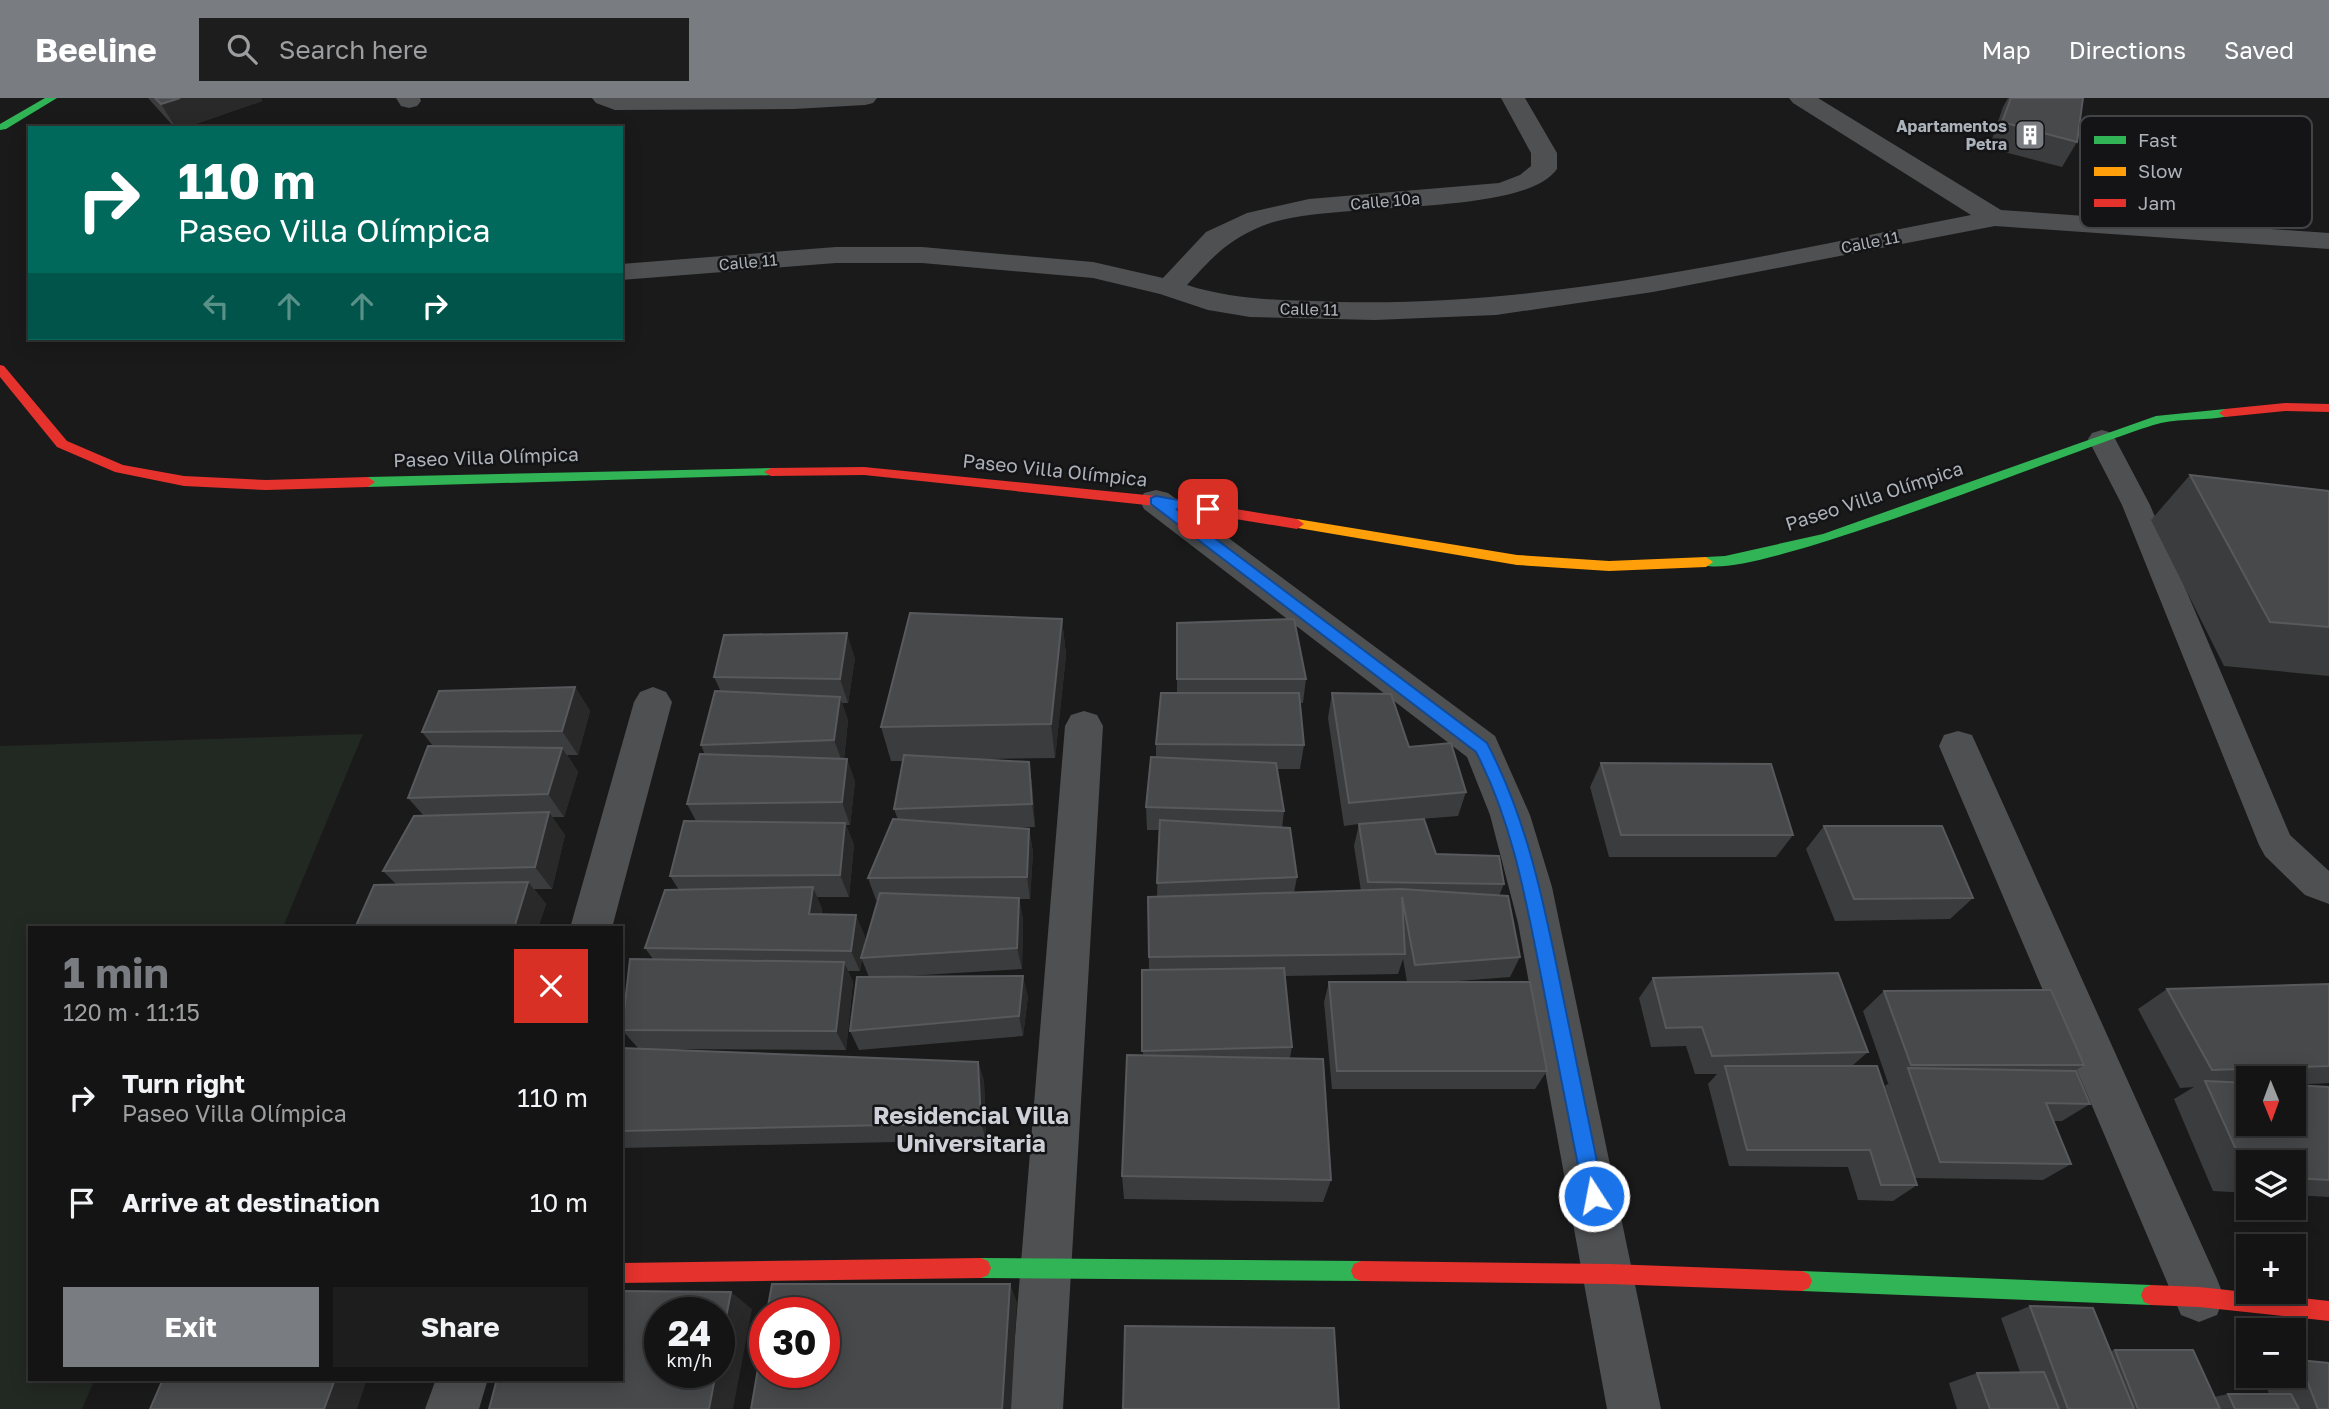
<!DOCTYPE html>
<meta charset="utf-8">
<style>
:root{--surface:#141414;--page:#1d1d1d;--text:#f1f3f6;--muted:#9d9ea0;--line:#333334;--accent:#797d81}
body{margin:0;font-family:"Golos Text",sans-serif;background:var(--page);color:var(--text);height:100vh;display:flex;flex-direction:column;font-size:26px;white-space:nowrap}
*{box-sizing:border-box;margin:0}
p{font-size:23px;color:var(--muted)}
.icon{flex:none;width:38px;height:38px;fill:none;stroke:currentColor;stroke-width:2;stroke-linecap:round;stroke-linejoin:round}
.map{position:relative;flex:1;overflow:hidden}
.panel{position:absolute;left:28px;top:828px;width:595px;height:455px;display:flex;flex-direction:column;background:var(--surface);border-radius:0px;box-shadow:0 4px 18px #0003,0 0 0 2px var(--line)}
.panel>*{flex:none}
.hud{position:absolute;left:28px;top:28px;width:595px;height:214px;border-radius:0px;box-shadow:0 4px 18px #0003,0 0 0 2px var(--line);background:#00695c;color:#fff;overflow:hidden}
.needle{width:46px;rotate:179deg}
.controls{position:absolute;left:2236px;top:968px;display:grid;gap:14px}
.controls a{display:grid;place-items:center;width:70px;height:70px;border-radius:0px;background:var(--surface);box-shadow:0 4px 18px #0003,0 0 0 2px var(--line);font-size:35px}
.speed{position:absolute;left:644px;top:1199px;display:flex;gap:14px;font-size:35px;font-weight:700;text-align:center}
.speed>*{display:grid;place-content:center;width:91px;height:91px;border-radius:50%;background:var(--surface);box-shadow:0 4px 18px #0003,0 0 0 2px var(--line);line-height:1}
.speed small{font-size:18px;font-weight:400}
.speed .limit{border:10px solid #d22;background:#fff;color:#111}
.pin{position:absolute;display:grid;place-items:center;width:60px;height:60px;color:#fff;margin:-30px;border-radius:14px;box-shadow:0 4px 10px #0006}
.me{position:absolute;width:77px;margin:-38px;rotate:349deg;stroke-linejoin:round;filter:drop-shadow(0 0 5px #0008)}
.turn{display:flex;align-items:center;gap:24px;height:147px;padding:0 35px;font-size:32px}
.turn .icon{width:91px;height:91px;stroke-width:2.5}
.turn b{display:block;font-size:49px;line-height:60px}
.lanes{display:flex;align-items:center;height:66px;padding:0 35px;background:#0003;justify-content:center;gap:35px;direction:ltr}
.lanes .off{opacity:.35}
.round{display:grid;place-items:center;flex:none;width:74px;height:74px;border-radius:0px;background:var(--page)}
.summary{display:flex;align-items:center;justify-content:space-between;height:119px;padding:0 35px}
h1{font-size:42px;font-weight:700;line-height:52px;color:var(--accent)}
.primary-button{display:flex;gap:14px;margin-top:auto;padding:14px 35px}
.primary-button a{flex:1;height:80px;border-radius:0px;background:var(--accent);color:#fff;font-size:28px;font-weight:700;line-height:80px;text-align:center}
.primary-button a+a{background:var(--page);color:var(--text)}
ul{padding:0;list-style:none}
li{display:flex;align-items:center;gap:21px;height:105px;padding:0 35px}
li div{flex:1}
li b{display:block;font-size:26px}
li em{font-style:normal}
header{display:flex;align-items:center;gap:42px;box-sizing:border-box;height:98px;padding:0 35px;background:var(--accent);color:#fff}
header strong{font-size:33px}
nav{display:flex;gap:38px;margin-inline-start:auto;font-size:24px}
.search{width:490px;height:63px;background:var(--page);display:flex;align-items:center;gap:18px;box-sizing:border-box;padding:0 24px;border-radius:0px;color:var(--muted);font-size:26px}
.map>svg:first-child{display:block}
</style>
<header>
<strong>Beeline</strong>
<div class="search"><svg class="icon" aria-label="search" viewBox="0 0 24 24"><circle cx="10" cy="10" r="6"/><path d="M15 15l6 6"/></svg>Search here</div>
<nav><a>Map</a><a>Directions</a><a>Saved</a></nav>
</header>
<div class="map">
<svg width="2329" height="1311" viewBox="0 0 2329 1311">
<rect width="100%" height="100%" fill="#1a1a1a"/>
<path fill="#222822" d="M363 636 283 829 30 830V1281H95L82 1311H0V648Z"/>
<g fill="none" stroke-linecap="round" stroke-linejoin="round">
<path fill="#4e5052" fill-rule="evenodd" d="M2102 332 2112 335 2150 407 2290 737 2329 773V806L2305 797 2265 758 2259 747 2122 407 2088 341 2092 335Z"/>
<path fill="#4e5052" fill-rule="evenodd" d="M396 0H420L421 3 417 8 409 10 401 8Z
M592 0H877L873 5 865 7 794 11 615 12 596 5Z
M1501 0H1525L1557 55V71C1522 121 1327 101 1262 128 1225 144 1214 158 1187 187 1237 203 1287 202 1339 204 1552 209 1763 157 1971 117L1793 5 1789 0H1818L2001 112 2329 135V151L1995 128 1653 194 1496 217 1375 222 1250 219 1208 212 1160 196 1093 180 922 165H836L621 182V166L836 149H922L1093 164 1163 180 1206 134 1247 115 1309 101 1499 85 1520 77 1531 68V55Z
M1156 392 1168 395 1495 638 1530 717 1552 789 1661 1311H1607L1518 825 1490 717 1467 659 1144 411 1140 403 1144 395Z
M653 589 666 594 672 604 612 830H570L634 604 640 594Z
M1084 613 1097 617 1103 628 1063 1311H1009L1065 628 1071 617Z
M1958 633 1972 637 1977 648 2217 1181 2224 1199 2217 1217 2199 1224 2181 1217 1939 648 1944 637Z
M436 1281H488L479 1311H425Z"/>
<path fill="#30b455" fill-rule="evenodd" d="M45 0H57L6 31 0 32V26Z
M2225 311 2229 312V318C2207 323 2183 320 2161 325 2103 339 1726 497 1699 464L1706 459 1725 458 1823 436 2156 318Z
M771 370 778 374 776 377 368 389 361 384 368 379Z
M981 1160 1361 1163 1368 1166 1371 1173 1368 1180 1361 1183 981 1180 974 1177 971 1170 974 1163Z
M1802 1173 2151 1187 2158 1190 2161 1197 2158 1204 2151 1207 1802 1193 1795 1190 1792 1183 1795 1176Z"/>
<path fill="#ff9f0a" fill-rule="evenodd" d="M1297 421 1517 457 1609 463 1706 459 1713 464 1706 469 1609 473 1517 467 1292 429 1290 426 1292 423Z"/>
<path fill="#e5322d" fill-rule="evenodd" d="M0 267 4 268 67 343 123 367 184 378 266 382 368 379 375 384 368 389 266 392 184 388 115 374 57 349 0 279Z
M2285 305 2329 306V314L2285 313 2225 319 2219 315 2225 311Z
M864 369 1156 398 1297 421 1304 426 1297 431 1156 408 864 377 771 378 764 374 771 370Z
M981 1160 988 1163 991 1170 988 1177 981 1180 621 1185V1165Z
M1361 1163 1610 1166 1802 1173 1809 1176 1812 1183 1809 1190 1802 1193 1610 1186 1361 1183 1354 1180 1351 1173 1354 1166Z
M2151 1187 2199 1189 2329 1203V1223L2199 1209 2151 1207 2144 1204 2141 1197 2144 1190Z"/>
</g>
<path fill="#3b3c3d" d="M148 0H261L262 3 184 30H175Z
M2008 0H2083L2077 44 2062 69 1989 50 2003 9Z
M2190 377 2329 393V578L2224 568 2151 422Z
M1062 521 1066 557 1055 660 986 661 1029 664 1032 687 1035 729 1007 730 1029 731 1033 754 1030 801H1019L1023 822 1022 871 907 878 1028 898 1023 938 859 952 850 933 869 879 862 862 860 873H848L853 884 846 952 664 951 978 964 984 983 986 1042 621 1050V950H638L622 932 653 861 645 850 679 792 670 778 696 723 687 706 705 657 701 647 721 594 714 579 855 560 848 605H842L848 623 844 661H847L855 684 850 727H846L854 747 849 799H817L822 811V816L865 838 863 854 878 802H876L868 780 898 722 894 711 903 663H891L881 629Z
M1177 525 1306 581 1303 605H1300L1304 647 1300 671H1277L1284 713 1282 730 1297 779 1294 795 1361 793 1354 748 1359 726 1344 728 1328 620 1332 595 1409 649 1466 694 1458 718 1383 724 1436 756 1504 786 1499 798 1520 859 1510 879 1446 884 1547 973 1535 991H1332L1324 904 1329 884H1407L1403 861 1398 876 1285 878 1292 949 1290 960 1331 1082 1323 1104 1124 1101 1122 1078 1143 958 1142 872H1149L1148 799H1157L1159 732H1147L1146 709 1156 659V646L1177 595Z
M575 589 590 613 578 657H567L578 674 564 719H552L565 737 552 791H534L546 806 538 830H355L396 786 383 773 424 718 408 700 433 648 422 634Z
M1601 665 1793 737 1776 759H1609L1590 689Z
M1824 728 1973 800 1950 821 1835 823 1806 751Z
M1653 880 1868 954 1852 968 1917 1087 1893 1103 1858 1102 1848 1069 1729 1068 1708 986 1717 976H1695L1686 948 1651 949 1639 900Z
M2329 886V985L2294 987V980H2249V1026L2329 989V1099L2294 1097V1064H2249V1095L2213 1093 2174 1001 2194 989 2180 990 2138 911 2167 891Z
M1884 893 2084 967 2075 973 2090 1006 2062 1023H2053L2071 1066 2043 1082 1915 1080 1885 988 1889 985H1888L1863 913Z
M2030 1208 2110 1253 2115 1252 2214 1299 2228 1296H2269L2262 1278H2294V1263L2299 1262 2329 1311H1957L1949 1285 1977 1275 2020 1274 2001 1220Z"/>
<path fill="#29292a" d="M180 0H261L262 3 184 30H176L161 6Z
M1062 521 1066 557 1055 660 1051 626Z
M847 535 855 560 848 605 840 581Z
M575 589 590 613 578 657 562 633Z
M840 599 848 623 843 666 834 642Z
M562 650 578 674 564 719 548 696Z
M847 661 855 684 850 727 842 704Z
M1029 664 1032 687 1035 729 1032 706Z
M549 714 565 737 552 791 535 769Z
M845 725 854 747 849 799 840 777Z
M1029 731 1033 754 1030 801 1027 779Z
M528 784 546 806 538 830H514Z
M813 789 822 811 819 837 809 816Z
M1019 800 1023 822 1022 871 1017 850Z
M856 817 865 838 862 860H861L862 862 860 873 851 853Z
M844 864 853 884 846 952 836 933Z
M1023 878 1028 898 1023 938 1019 918Z
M978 964 984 983 986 1042 981 1025Z
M1010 1186 1017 1204 1011 1311H1002Z
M731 1194 752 1211 733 1311H709L716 1274H719V1255Z
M335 1281H367L357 1311H324Z"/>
<path fill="#48494b" stroke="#57595c" stroke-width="2" d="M155 0H180L161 6Z
M2011 0H2083L2077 44 2002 24Z
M2190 377 2329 393V529L2270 524Z
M910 515 1062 521 1051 626 881 629Z
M1294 521 1306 581H1177V525Z
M847 535 840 581 714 579 724 537Z
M575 589 562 633 422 634 439 593Z
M715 593 840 599 834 642 701 647Z
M1161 595H1299L1304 647 1156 646Z
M1332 595 1391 596 1409 649 1451 645 1466 694 1349 705Z
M428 648 562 650 548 696 408 700Z
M700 656 847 661 842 704 687 706Z
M904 657 1029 664 1032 706 894 711Z
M1151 659 1276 665 1284 713 1146 709Z
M1601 665 1771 666 1793 737H1621Z
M549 714 535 769 383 773 414 718Z
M893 721 1029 731 1027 779 868 780Z
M1424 721 1436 756 1499 758 1504 786 1368 784 1359 726Z
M1160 722 1290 730 1297 779 1157 785Z
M684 723 845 725 840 777 670 778Z
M1824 728H1942L1973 800 1854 801Z
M528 784 514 830H355L374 787Z
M813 789 809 816 856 817 851 853 645 850 665 792Z
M1401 791 1508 798 1520 859 1415 867 1402 799 1405 856 1149 859 1148 799Z
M880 795 1019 800 1017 850 861 860Z
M630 861 844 864 836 933 622 932Z
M1284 870 1292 949 1142 953V872Z
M1838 875 1868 954 1712 958 1702 929 1666 930 1653 880Z
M1023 878 1019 918 850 933 857 879Z
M1329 884H1530L1547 973H1337Z
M2329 886V968L2212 972 2167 891Z
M2051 892 2084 967H1911L1884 893Z
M621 950 978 964 981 1025 621 1033Z
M1127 957 1323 961 1331 1082 1122 1078Z
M1725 968H1877L1917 1087H1881L1870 1052H1747Z
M1908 970 2076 973 2090 1006 2046 1005 2071 1066 1940 1064Z
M2205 983 2249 985V1026H2294V987L2329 989V1082L2294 1080V1064H2249V1078H2248Z
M772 1186H1010L1002 1311H751L765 1230V1274H824V1214H767Z
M621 1193 731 1194 719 1255V1214H660V1274H716L709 1311H489L497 1281H621Z
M2030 1208 2093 1210 2134 1311H2068Z
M1125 1228 1334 1230 1339 1311H1123Z
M2115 1252H2193L2220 1311H2138Z
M2299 1262 2329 1265V1311H2318Z
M2044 1274 2059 1311H1990L1977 1275Z
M163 1281H335L324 1311H150Z
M2228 1296H2291L2299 1311H2235Z"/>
<path fill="#1a73e8" stroke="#114b97" stroke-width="2" d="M1156 398 1212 408V415L1208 416 1176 411 1487 645C1527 721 1544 805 1561 889 1575 958 1590 1028 1604 1098L1601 1105 1594 1108 1587 1105 1584 1098C1570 1025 1555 951 1541 878 1526 802 1512 723 1476 654L1151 406V400Z"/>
<defs>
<g id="building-square" transform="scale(1.575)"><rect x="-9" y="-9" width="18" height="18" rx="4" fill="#797d81" stroke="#141416"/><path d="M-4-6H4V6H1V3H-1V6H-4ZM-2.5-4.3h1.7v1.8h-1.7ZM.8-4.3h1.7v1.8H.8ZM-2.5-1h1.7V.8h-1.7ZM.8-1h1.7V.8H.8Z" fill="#fff"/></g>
</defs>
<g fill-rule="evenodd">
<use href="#building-square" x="2030" y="37"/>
</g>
<g text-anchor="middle" stroke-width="5" stroke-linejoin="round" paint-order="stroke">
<g font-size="16" font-weight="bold" fill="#acb2b9" stroke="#141416" text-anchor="end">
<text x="2007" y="34">Apartamentos<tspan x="2007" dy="18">Petra</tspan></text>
</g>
<g font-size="16" fill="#acb2b9" stroke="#141416">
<text transform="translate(1385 103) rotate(-5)" y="6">Calle 10a</text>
<text transform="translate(1870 144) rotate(-11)" y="6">Calle 11</text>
<text transform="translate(748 164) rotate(-5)" y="6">Calle 11</text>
<text transform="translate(1309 211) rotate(1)" y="6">Calle 11</text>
</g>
<g font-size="19" fill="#acb2b9" stroke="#141416">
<text transform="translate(486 359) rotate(-2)" y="7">Paseo Villa Olímpica</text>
<text transform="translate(1055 372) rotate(6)" y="7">Paseo Villa Olímpica</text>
<text transform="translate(1874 398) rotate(-18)" y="7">Paseo Villa Olímpica</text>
</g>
<g font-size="24" font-weight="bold" fill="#cdd0d6" stroke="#141416">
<text x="971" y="1026">Residencial Villa<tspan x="971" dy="28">Universitaria</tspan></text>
</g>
</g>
<rect x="2080" y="18" width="232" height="112" rx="10" fill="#141416" stroke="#424347" stroke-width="2"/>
<rect x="2094" y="38" width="32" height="8" fill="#30b455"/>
<rect x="2094" y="69" width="32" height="9" fill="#ff9f0a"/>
<rect x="2094" y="101" width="32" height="8" fill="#e5322d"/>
<g font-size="19" fill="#acb2b9">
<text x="2138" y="49">Fast</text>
<text x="2138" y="80">Slow</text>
<text x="2138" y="112">Jam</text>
</g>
</svg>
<div class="controls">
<a><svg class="needle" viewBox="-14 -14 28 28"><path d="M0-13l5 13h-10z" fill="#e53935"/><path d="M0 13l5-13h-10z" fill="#9d9ea0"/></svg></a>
<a><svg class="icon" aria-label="layers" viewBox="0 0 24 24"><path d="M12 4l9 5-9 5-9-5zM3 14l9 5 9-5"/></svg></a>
<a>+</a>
<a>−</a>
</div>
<div class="speed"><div>24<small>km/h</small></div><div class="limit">30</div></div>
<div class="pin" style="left:1208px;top:411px;background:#d93025"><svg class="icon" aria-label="arrive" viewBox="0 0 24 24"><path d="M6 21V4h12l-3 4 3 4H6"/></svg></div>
<svg class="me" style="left:1594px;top:1098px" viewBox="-20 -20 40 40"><circle r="17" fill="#1a73e8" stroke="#fff" stroke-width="3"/><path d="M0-11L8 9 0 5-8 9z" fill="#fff"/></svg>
<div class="hud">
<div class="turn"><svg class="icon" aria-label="right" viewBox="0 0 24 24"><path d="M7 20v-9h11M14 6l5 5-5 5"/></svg><div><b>110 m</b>Paseo Villa Olímpica</div></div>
<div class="lanes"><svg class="icon off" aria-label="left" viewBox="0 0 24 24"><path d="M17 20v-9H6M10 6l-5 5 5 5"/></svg><svg class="icon off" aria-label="ahead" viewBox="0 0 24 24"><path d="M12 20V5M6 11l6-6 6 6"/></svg><svg class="icon off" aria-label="ahead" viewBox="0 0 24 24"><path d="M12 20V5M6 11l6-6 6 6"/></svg><svg class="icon" aria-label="right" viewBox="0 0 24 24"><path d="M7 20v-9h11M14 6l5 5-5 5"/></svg></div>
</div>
<section class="panel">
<div class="summary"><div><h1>1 min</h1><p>120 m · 11:15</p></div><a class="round" style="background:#d93025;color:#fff"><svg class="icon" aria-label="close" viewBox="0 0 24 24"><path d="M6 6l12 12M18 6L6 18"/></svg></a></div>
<ul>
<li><svg class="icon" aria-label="right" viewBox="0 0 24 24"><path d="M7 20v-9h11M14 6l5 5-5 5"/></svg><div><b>Turn right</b><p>Paseo Villa Olímpica</p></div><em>110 m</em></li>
<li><svg class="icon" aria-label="arrive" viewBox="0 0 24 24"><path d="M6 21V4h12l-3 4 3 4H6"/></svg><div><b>Arrive at destination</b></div><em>10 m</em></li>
</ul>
<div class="primary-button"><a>Exit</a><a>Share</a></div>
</section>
</div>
